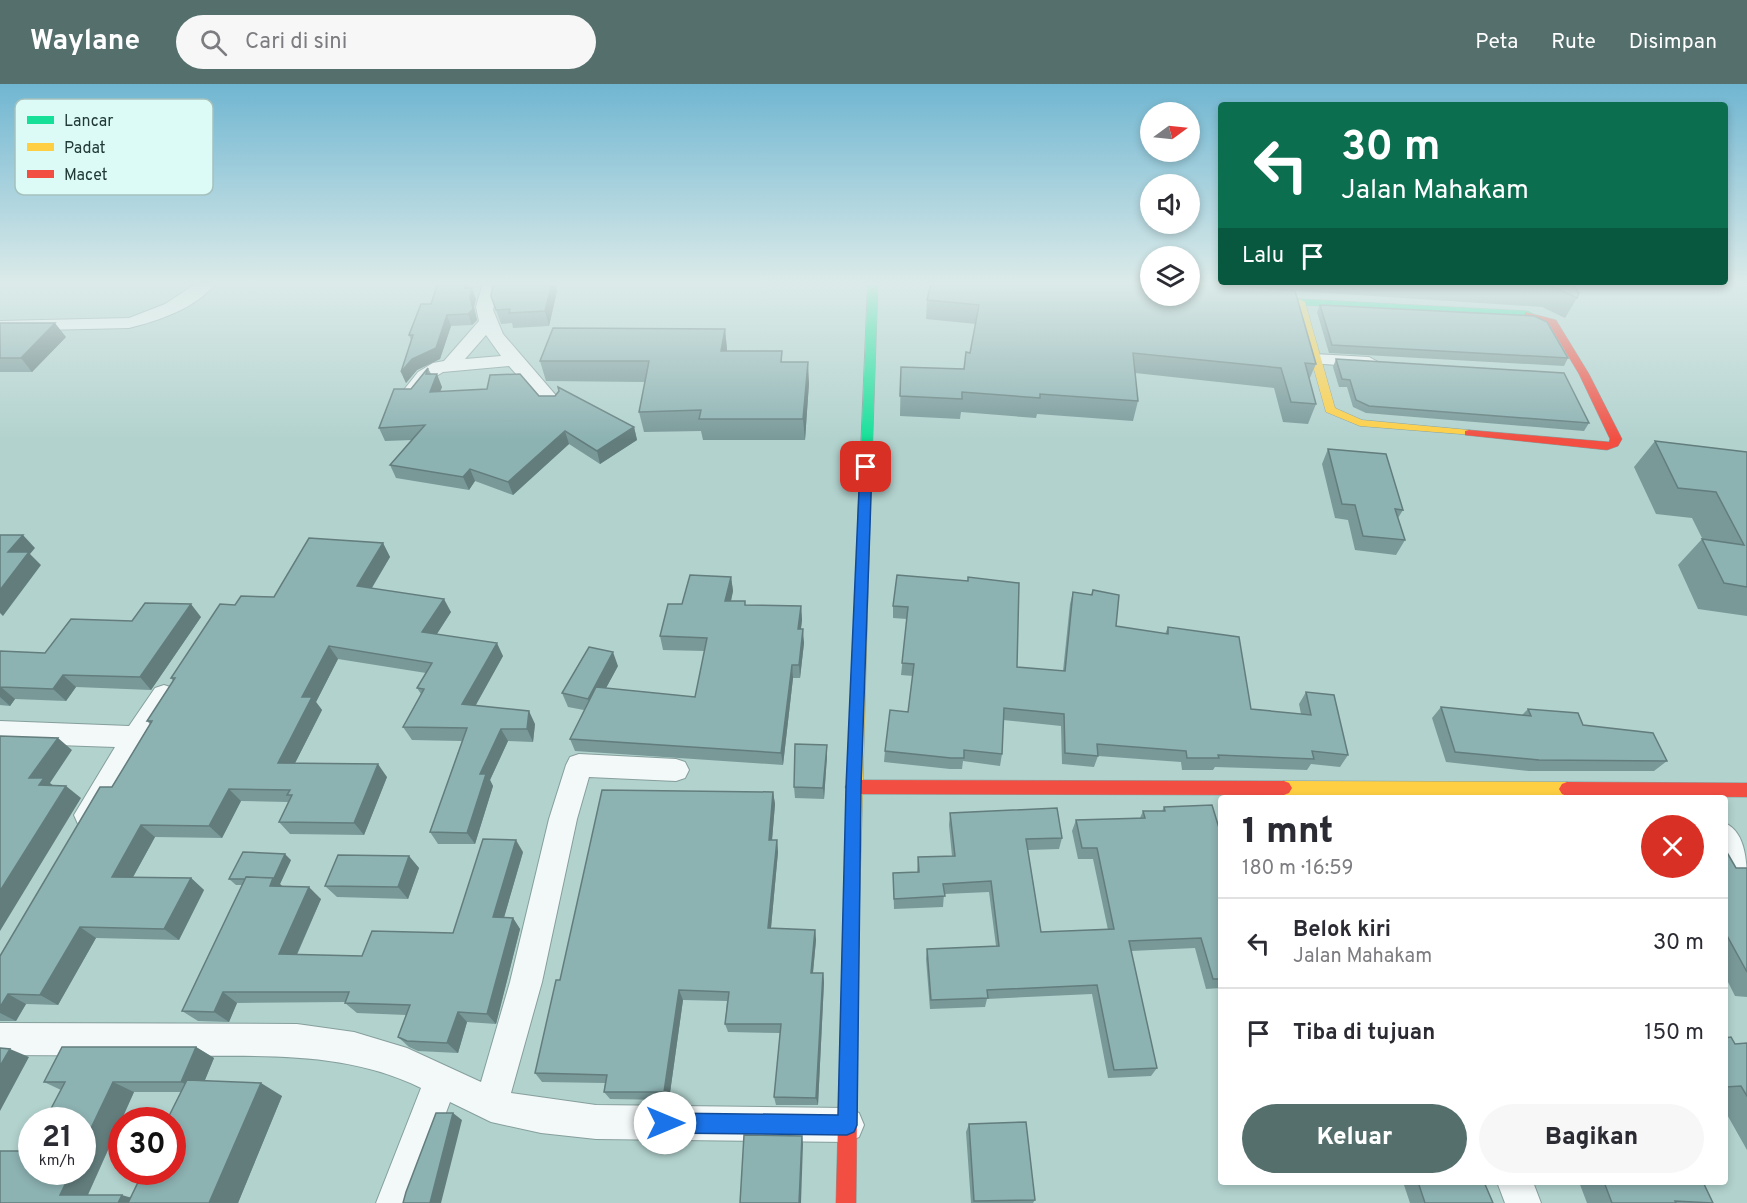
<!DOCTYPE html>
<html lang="id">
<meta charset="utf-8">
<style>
:root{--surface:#fff;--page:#f7f7f7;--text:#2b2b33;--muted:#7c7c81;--line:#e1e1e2;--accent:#546f6c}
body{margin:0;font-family:Overpass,sans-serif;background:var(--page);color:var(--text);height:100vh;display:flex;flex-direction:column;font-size:22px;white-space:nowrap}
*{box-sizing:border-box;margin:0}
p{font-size:20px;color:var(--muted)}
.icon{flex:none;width:33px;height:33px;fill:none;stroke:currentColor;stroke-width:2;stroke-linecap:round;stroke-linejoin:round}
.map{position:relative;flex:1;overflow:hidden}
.panel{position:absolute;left:1218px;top:711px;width:510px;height:390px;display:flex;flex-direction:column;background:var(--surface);border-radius:6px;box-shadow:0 3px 9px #0003}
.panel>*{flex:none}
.top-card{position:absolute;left:1218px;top:18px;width:510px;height:183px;border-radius:6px;box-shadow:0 3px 9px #0003;background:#0b6e4f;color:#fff;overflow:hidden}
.needle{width:39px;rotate:75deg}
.fabs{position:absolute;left:1140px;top:18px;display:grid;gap:12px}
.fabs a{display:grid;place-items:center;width:60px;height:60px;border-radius:50%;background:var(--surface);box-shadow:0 3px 9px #0003;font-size:30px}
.speed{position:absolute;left:18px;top:1023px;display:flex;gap:12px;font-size:30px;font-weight:700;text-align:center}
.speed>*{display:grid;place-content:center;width:78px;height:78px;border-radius:50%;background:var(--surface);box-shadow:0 3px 9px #0003;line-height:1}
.speed small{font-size:15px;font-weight:400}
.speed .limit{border:9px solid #d22;background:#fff;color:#111}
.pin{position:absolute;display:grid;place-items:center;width:51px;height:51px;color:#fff;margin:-26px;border-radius:12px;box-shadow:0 3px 9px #0006}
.me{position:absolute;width:66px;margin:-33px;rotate:90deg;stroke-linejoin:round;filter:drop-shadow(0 0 4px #0008)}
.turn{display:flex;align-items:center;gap:21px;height:126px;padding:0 24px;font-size:27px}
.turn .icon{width:78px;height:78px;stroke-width:2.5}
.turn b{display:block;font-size:42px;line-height:51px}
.then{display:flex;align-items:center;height:57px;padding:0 24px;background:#0003;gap:12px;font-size:22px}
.round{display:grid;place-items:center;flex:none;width:63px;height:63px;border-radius:32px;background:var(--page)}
.overview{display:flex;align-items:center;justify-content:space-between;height:102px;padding:0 24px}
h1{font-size:36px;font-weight:800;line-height:45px}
.action{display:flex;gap:12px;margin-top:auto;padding:12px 24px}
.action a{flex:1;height:69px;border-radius:36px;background:var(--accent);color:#fff;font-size:24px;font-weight:800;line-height:69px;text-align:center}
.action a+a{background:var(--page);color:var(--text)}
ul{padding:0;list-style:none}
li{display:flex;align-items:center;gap:18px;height:90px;padding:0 24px;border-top:2px solid var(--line)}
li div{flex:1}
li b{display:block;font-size:22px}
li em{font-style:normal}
header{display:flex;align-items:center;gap:36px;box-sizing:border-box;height:84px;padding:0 30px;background:var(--accent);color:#fff}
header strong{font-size:28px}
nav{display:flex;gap:33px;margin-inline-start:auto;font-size:21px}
.search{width:420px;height:54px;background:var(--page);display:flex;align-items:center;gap:15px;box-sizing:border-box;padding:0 21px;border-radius:33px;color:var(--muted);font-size:22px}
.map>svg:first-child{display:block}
</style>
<header>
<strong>Waylane</strong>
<div class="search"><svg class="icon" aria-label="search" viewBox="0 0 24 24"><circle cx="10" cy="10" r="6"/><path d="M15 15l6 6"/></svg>Cari di sini</div>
<nav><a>Peta</a><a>Rute</a><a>Disimpan</a></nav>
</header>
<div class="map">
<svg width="1747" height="1119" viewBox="0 0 1747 1119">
<rect width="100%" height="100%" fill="#b2d2ce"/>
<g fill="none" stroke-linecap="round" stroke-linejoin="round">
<g stroke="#859f9c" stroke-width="2">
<path id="street" d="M197 199H216C197 224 158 237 129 244L0 247V237L129 234 165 220Z
M483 199H499L493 226 503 250 559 315 561 319 559 323H545L509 282 443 288 430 296 415 316H401L399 312 418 288 433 279 444 277 479 237 476 223ZM486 251 501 272 465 275Z
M1314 270 1369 273 1378 278 1369 283 1308 279 1305 275 1308 271Z
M164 601 173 604 177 611 173 618 126 689 98 740 88 743 78 740 74 731 115 663 0 659V637L129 642 155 604Z
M579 670 676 675 685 678 689 686 685 694 676 697 589 693 577 735 542 898 511 1009 596 1021 847 1024 859 1029 864 1041 859 1053 847 1058 596 1055 541 1049 491 1038 450 1018 412 1119H376L421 1004C348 968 268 972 188 972 125 972 63 971 0 971V939L297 940 354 948 407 964 481 998 510 898 549 735 566 681 570 673Z
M1725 739C1747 749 1747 781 1747 804L1737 800 1725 779Z
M1497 1098H1533L1541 1119H1505Z"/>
</g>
<g stroke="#859f9c" stroke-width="1">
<path id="fast" d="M868 199H878L870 435 864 439 858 435Z
M1190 206 1300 215 1528 227 1533 230 1528 233 1300 221 1190 212Z"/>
</g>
<g stroke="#859f9c" stroke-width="1">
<path id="slow" d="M1300 215 1305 218 1335 324 1362 336 1469 346 1473 347V351L1360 342 1326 328 1295 218Z
M864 431 870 435 859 840 857 846 851 848 845 846 843 840 858 435Z
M1284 697 1567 698 1572 700 1575 705 1572 710 1567 712 1284 711 1279 709 1276 704 1279 699Z"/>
</g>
<g stroke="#859f9c" stroke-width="1">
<path id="jam" d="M1525 228 1556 236 1589 290 1622 355 1618 362 1607 366 1465 351V347L1469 346 1609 358 1610 355 1579 290 1549 240 1525 232Z
M853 696 1284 697 1289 699 1292 704 1289 709 1284 711 853 710 848 708 845 703 848 698Z
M1567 698 1747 699V713L1567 712 1562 710 1559 705 1562 700Z
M851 832 857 834 859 840 856 1119H836L843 840 845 834Z"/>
</g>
<use href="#street" fill="#f3f8f8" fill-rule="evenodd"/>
<use href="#fast" fill="#16e098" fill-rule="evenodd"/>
<use href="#slow" fill="#ffcf43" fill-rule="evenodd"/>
<use href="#jam" fill="#f24e42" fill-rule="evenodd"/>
</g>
<path fill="#799999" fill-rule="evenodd" d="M438 199H468L469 204 476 215 474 223 477 236 472 241 451 242 440 275 417 286 406 299 401 288 411 256 409 251 431 220Z
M509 199H555L557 207 549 242 513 244 512 239 501 240 491 212Z
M1190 199H1573L1577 214 1565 234 1542 223 1295 207 1316 280 1309 296 1316 320 1308 340 1283 338 1274 304 1135 289 1138 317 1133 337 1037 330 1036 334 961 328 960 335 900 332 901 283 964 285 970 269 976 240 926 235 927 216Z
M1320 221 1568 274 1564 282 1329 269 1317 228Z
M0 239 66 253 32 288H0Z
M725 245 727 267 783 278 809 299 805 356H703L701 347 644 348 639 328 645 298 546 297 540 277Z
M1336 275 1589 339 1584 347 1366 329 1353 323 1347 303H1339L1333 283Z
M428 284 431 290 442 303 440 308 539 312 634 343 637 356 600 380 569 360 513 411 475 397 469 406 396 394 390 381 412 356 385 357 379 344Z
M1655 357 1747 368V532L1698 525 1678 481 1702 455 1703 456 1692 434 1656 430 1634 383Z
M1328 365 1403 426 1398 434 1405 456 1396 471 1355 466 1348 436 1335 434 1322 380Z
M383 459 390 473 372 504 451 528 437 550 503 572 476 621 535 640 533 658 508 657 490 696 493 702 475 760H438L430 748 462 657 412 656 403 643 421 610 417 604 426 589 338 575 316 618 322 626 295 679 387 693 364 751 290 750 279 738 288 718 241 717 222 754 155 753 133 793 191 794 204 806 179 856 96 854 58 921 26 920 16 937H0V872L112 703 150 640 147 637 173 597 171 594 235 521 274 513Z
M731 493 733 507 731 517 746 521 801 522 802 536 801 545 804 559 800 594H793L783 681 575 667 570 655 584 626 568 623 562 609 618 582 606 604 695 613 705 567 663 566 660 552 682 520Z
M968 497 1017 583 1063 587 1070 520 1073 508 1091 511 1093 506 1116 542 1165 550 1168 543 1251 625 1301 630 1299 620 1306 608 1348 671 1340 683 1311 680 1307 686 1215 683 1213 686H1182L1181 678 1098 672 1094 683 1062 680 1061 642 1003 636 1002 670 1000 682 963 677 962 685H950L884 678 885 667 908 628 913 592 901 591 907 535 893 534V522Z
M201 533 151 606 76 603 66 617 15 615 10 622 0 621V567L45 569 132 537Z
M1441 623 1522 631 1528 625 1583 641 1667 677 1654 687H1529L1446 678 1432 634Z
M827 672 824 715 795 714 794 703Z
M773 708 775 720 772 756H777L778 768 771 844 815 846 816 856 813 889H823L824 898 818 1021H776L774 1013 780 949 728 948 725 940 727 917 683 916 669 1016 610 1015 604 1008 605 999 542 998 535 989 560 896Z
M1164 723 1221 744V904L1206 905 1195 864 1131 867 1157 984 1151 992 1108 994 1092 910 987 915 985 923 930 925 926 875 927 865 996 862 989 808 944 810 943 823 894 825 893 789 917 788 918 773 952 772 949 741 950 729 1062 754 1059 765 1028 766 1041 848 1108 846 1093 775H1078L1072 747 1076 736 1140 734 1143 727H1162Z
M1725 765 1736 784H1747V913L1735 912 1725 892Z
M523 768 504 833 513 834 520 845 496 940 467 938 458 969 418 967 409 963 398 953 406 931 357 929 345 919V918L237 919 229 938 198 937 182 927 242 801H236L229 795 291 776 280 800 283 803 321 815 297 871 362 872 453 849Z
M409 772 419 784 408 815 337 813 325 802Z
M1725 954 1735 960 1747 959V1066L1725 1027Z
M196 963 214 974 205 996 282 1012 238 1119H0L30 1067 61 1006 44 998ZM134 1008H181L131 1113 88 1111Z
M969 1040 1035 1116 1033 1119H971L966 1048Z
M1403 1098H1484L1493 1119H1410Z
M1579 1098H1703L1713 1119H1587Z"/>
<path fill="#637d7d" d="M552 199H555L557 207 549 242 545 227Z
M472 204 476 215 474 223 477 236 472 241 468 230 470 213Z
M447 231 451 242 440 275 417 286 406 299 401 288Z
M55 239 66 253 32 288 21 274Z
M725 245 727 265 724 287 721 267Z
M808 278 809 299 805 356 803 335Z
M437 290 442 303 435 321 430 308Z
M634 343 637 356 600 380 597 367Z
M565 347 569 360 513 411 508 398Z
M470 385 475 397 469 406 463 393Z
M23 451 35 464 30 470 41 481 3 532 0 529V506L8 468Z
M383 459 390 473 365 515 357 502Z
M731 493 733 507 728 530 725 517Z
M444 515 451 528 429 562 422 548Z
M191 520 201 533 151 606 140 593Z
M801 522 802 536 799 559 798 545Z
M803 545 804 559 800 594 799 581Z
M497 559 503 572 469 633 462 620Z
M329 562 338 575 316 618 322 626 289 691 278 679 302 613Z
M613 568 618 582 593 628 588 615Z
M792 581 793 594 783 681 781 669Z
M63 591 76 603 66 617 53 605Z
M1 603 15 615 10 622 0 613V605Z
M529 627 535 640 533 658 527 645Z
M501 645 508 657 490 696 493 702 475 760 467 749 480 690Z
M58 654 72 666 50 699 59 706 55 714 29 694Z
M827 661V672L824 715 823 704Z
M378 680 387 693 364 751 354 739Z
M66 702 81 714 0 847V807Z
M229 705 241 717 222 754 209 742Z
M773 708 775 720 771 768 769 756Z
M141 741 155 753 127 804 112 793Z
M516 756 523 768 501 844 493 833Z
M777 756 778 768 770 854 768 844Z
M285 770 291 776 280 800 286 806 270 802Z
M409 772 419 784 408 815 398 803Z
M191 794 204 806 179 856 164 845Z
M309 803 321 815 292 881 279 870Z
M513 834 520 845 496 940 487 930Z
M80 843 96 854 58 921 40 911Z
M815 846 816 856 812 898 811 889Z
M823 889 824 898 818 1021 816 1014Z
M679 906 683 916 669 1016 664 1008Z
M223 908 237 919 229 938 214 928Z
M8 910 26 920 16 937 0 929V923Z
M458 928 467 938 458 969 447 959Z
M196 963 214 974 200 1008 181 998Z
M10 965 29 973 0 1027V982Z
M113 998 134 1008 84 1119 60 1111 71 1088H82V1063Z
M261 999 282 1012 238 1119H209Z
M453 1029 462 1036 441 1119H430Z
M802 1052 803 1060 801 1119H799Z
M122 1111 144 1118V1119H118Z"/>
<path fill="#8db2b2" stroke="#637d7d" stroke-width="1.5" d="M438 199H467L465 204H472L470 213 473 225 468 230 447 231 436 264 412 275 401 288 413 251H409L421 220H431Z
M509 199H552L545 227 509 229 510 225 496 226 491 212 493 200Z
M931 199H1150V212H1190V199H1217L1295 207 1316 280 1305 279 1316 320 1291 318 1281 284 1133 269 1138 317 1040 310V314L962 308V315L900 312 901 283 964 285 966 268 970 269 979 221 927 216Z
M1489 199H1573L1579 209 1577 214 1554 203Z
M1320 221 1534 232 1547 238 1568 274 1332 261Z
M0 239H55L21 274H0Z
M553 244 725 245 721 267H782L781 278H808L803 335H699L701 326 639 328 649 277H540Z
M1336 275 1564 289 1589 339 1369 322 1356 316 1350 296 1342 295Z
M428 284 426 290H437L430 308 487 305 490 291 520 290 539 312H555L559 307 558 303 634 343 597 367 565 347 508 398 470 385 463 393 390 381 425 341 379 344 394 305H411Z
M1655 357 1747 368V503L1724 499 1702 455 1744 461 1716 408 1678 404Z
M1328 365 1386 370 1403 426 1395 425 1405 456 1363 452 1355 421 1342 420Z
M0 451H23L8 468H29L0 506Z
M309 454 383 459 357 502 444 515 422 548 497 559 462 620 529 627 527 645H501L480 690H486L467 749 430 748 467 644 403 643 424 605 417 604 432 579 329 562 302 613H312L278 679 378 680 354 739 279 738 292 711H287L290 706 229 705 209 742 141 741 112 793 191 794 164 845 80 843 40 911 8 910 0 923V872L100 703H112L152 637H147L175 594H171L220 520 235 521 241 512 274 513Z
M690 491 731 493 725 517H745V521L801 522 798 545H803L799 581H792L781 669 570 655 596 603 695 613 707 554 660 552 668 520H682Z
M897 491 968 497V493L1019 499 1017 583 1065 587 1073 508 1092 511 1093 506 1119 511 1116 542 1168 550V543L1239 553 1251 625 1311 631 1306 608 1334 611 1348 671 1312 667 1314 675 1218 671 1219 674H1187L1186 667 1097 660 1098 672 1065 669 1064 630 1004 624 1002 670 964 666V674H951L885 667 890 626 908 628 914 580 902 579 908 523 893 522Z
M145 519 191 520 140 593 63 591 53 605 1 603 0 605V567L45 569 71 535 132 537Z
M589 563 613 568 588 615 562 609Z
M1441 623 1531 632 1528 625 1578 629 1583 641 1653 649 1667 677 1539 676 1455 668Z
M0 652 58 654 29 694H44L39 701 66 702 0 807Z
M795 660 827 661 823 704 794 703Z
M602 706 773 708 769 756H777L768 844 815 846 811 889H823L816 1014 774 1013 781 940H725L729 908 679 906 664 1008H604L607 991 535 989 556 896H560Z
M1212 721 1219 744H1221V895H1213L1201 854 1129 857 1157 984 1114 986 1097 901 987 906 988 914 931 916 927 865 999 862 991 797 943 800 945 812 894 815 893 789 919 788 918 773 955 772 950 729 1057 724 1062 754 1026 755 1041 848 1114 845 1097 764H1082L1076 736 1145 734 1143 727H1165L1164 723Z
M483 755 516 756 493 833 513 834 487 930 458 928 447 959 407 957 398 953 410 921 345 919 349 908H223L214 928 182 927 246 793 273 794 270 802 309 803 279 870 362 872 372 847 453 849Z
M1725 765 1736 784H1747V888L1725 848Z
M243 768 285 770 274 794 246 793 245 795H229Z
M338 771 409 772 398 803 325 802Z
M1731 953 1735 960 1747 959V1012L1741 1002 1725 1003V954Z
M62 963H196L181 998H113L82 1063V1036H45L65 998H44Z
M0 964 10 965 0 982Z
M187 996 261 999 209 1119H128L143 1088H172V1036H167Z
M436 1029H453L430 1119H403L406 1108Z
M1026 1038 1035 1116 974 1117 969 1040Z
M744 1051 802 1052 799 1119H740Z
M32 1063V1088H71L60 1111H122L118 1119H0V1067H30Z
M1418 1098H1484L1493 1119H1425Z
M1604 1098H1703L1713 1119 1675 1117 1676 1119H1612Z"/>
<linearGradient id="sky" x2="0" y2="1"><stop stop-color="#70b6d1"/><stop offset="0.56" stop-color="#dcebe9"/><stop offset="1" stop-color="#dcebe9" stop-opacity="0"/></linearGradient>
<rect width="1747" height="356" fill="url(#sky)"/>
<path fill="#1a73e8" stroke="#114b97" stroke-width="1.5" d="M866 379 872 383 861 703 857 1041 854 1048 847 1051 665 1049 658 1046 655 1039 658 1032 665 1029 838 1031 846 703 860 383Z"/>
<rect x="15" y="15" width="198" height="96" rx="9" fill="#ddfbf6" stroke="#a5c1bd" stroke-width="1.5"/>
<rect x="27" y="32" width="27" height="8" fill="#16e098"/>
<rect x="27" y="59" width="27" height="8" fill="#ffcf43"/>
<rect x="27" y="86" width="27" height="8" fill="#f24e42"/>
<g font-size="16" fill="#223a37">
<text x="64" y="42">Lancar</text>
<text x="64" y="69">Padat</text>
<text x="64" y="96">Macet</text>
</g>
</svg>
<div class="fabs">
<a><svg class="needle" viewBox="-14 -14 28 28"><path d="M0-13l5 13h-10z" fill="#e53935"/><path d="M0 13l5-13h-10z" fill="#7c7c81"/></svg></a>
<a><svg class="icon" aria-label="sound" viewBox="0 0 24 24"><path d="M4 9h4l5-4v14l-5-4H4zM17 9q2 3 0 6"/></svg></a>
<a><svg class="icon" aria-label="layers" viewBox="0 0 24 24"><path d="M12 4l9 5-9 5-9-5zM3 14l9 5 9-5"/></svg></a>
</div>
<div class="speed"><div>21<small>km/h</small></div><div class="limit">30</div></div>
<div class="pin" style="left:866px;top:383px;background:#d93025"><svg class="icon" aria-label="arrive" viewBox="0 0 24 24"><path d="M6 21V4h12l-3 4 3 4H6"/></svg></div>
<svg class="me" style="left:665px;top:1039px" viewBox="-20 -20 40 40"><circle r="19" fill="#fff"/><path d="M0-13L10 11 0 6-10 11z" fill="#1a73e8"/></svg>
<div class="top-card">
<div class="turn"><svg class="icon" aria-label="left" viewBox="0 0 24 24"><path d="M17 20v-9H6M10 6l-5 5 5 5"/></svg><div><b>30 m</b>Jalan Mahakam</div></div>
<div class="then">Lalu<svg class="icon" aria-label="arrive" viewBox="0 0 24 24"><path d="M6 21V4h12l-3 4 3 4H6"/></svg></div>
</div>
<section class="panel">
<div class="overview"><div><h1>1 mnt</h1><p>180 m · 16:59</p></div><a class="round" style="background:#d93025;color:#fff"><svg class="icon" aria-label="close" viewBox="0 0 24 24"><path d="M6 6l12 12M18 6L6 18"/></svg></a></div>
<ul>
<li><svg class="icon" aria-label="left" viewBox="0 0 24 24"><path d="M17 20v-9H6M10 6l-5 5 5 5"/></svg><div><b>Belok kiri</b><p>Jalan Mahakam</p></div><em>30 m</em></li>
<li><svg class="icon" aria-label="arrive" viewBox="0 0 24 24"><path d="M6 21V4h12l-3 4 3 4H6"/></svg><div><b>Tiba di tujuan</b></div><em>150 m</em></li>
</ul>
<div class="action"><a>Keluar</a><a>Bagikan</a></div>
</section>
</div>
